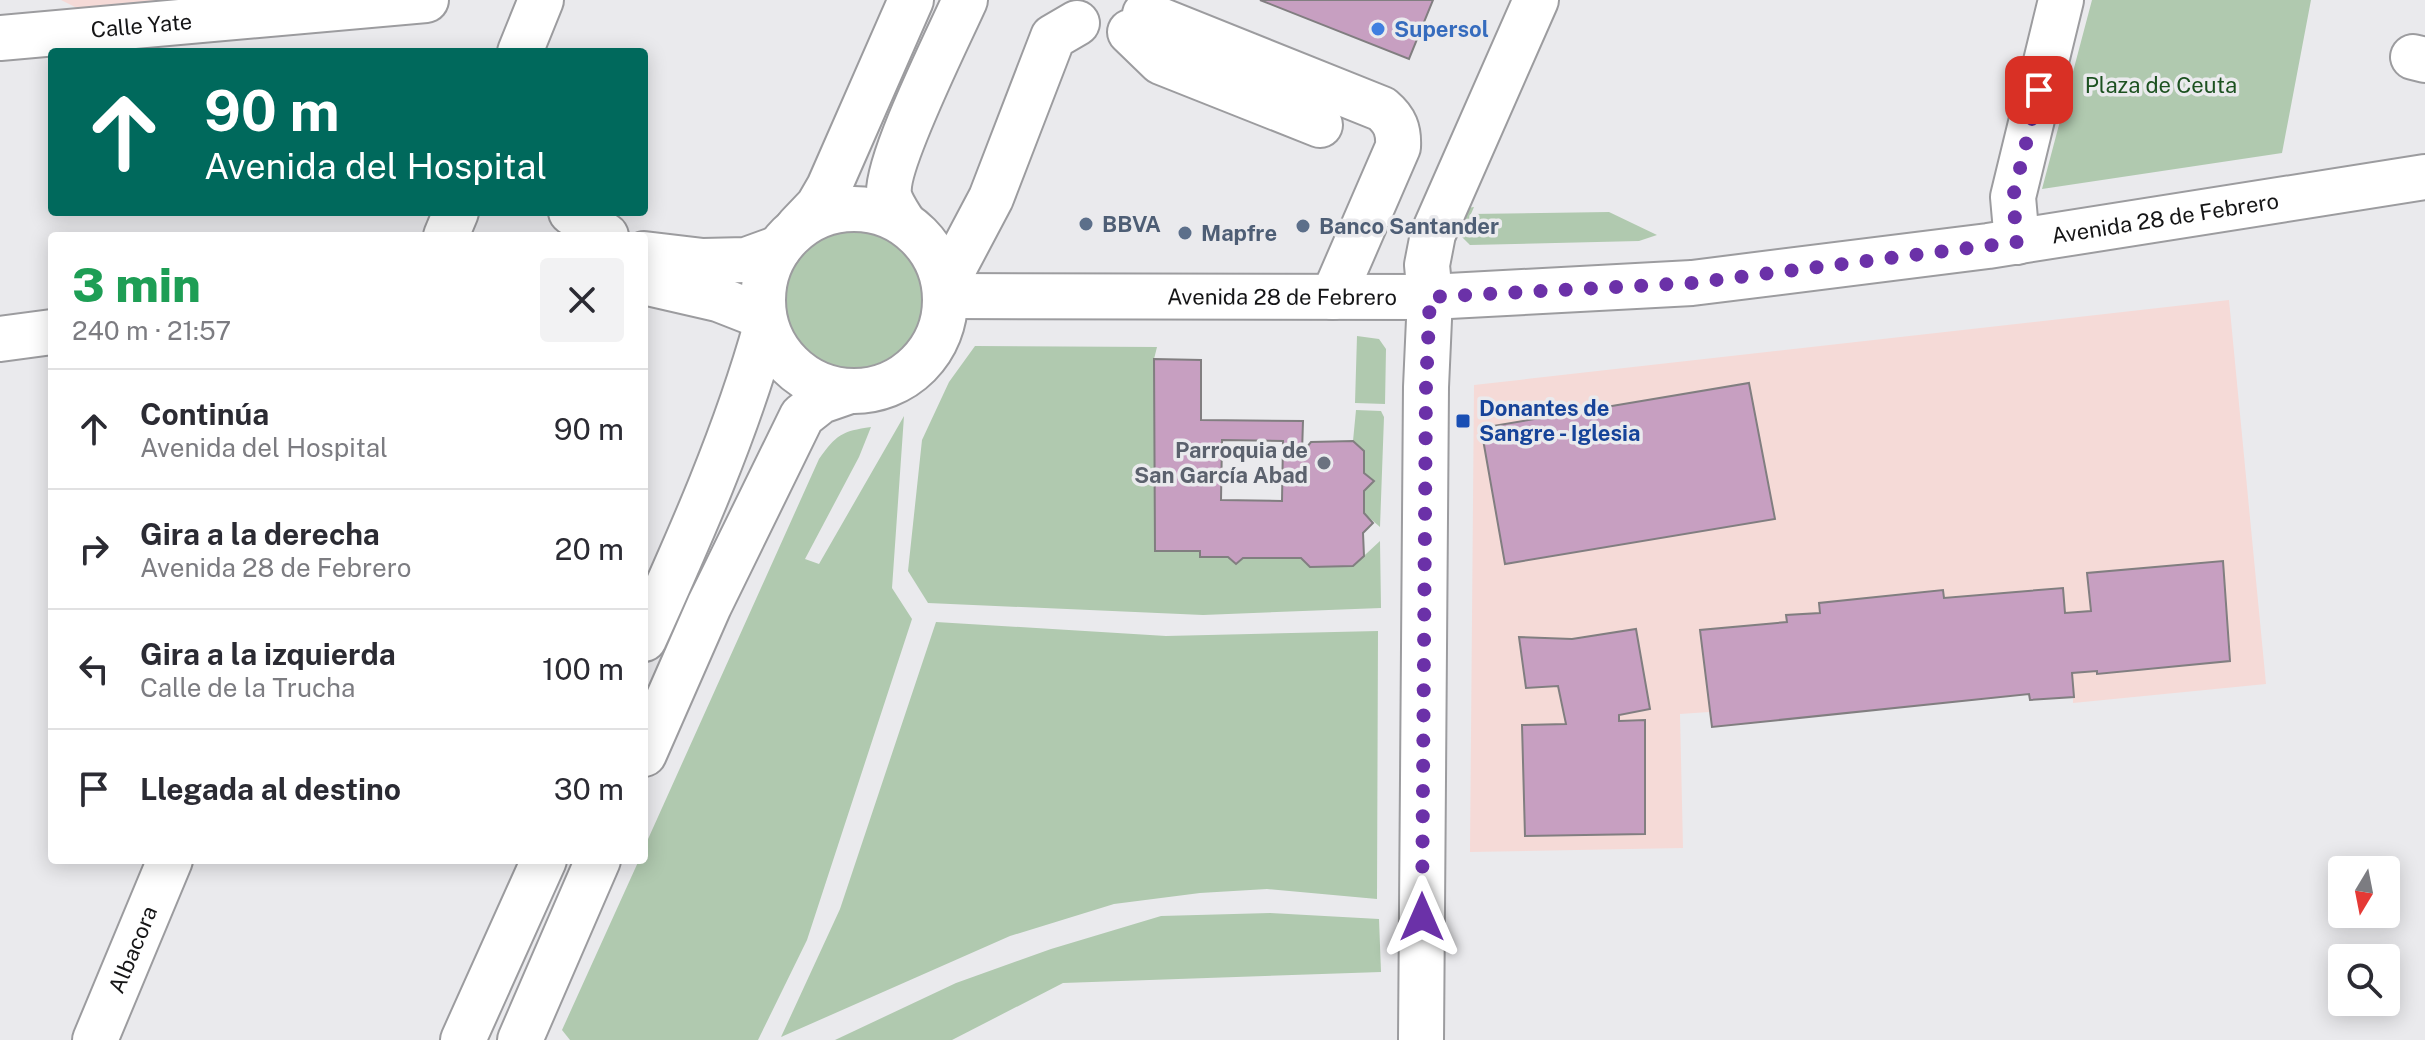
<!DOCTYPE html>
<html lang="es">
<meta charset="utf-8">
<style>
:root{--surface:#fff;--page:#f2f2f3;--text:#2b2b33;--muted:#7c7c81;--line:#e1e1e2}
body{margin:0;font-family:"Public Sans",sans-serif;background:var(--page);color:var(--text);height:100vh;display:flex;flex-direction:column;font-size:30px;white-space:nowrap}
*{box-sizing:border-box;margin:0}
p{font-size:26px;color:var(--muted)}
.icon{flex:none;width:44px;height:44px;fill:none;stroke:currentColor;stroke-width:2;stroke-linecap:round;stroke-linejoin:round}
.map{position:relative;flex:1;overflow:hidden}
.side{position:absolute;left:48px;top:232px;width:600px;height:632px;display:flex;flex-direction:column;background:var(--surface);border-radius:8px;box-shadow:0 4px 20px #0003}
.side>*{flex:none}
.top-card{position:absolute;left:48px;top:48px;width:600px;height:168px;border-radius:8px;box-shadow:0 4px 20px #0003;background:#00695c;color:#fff;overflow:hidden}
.needle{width:52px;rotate:190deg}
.buttons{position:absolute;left:2328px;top:856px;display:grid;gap:16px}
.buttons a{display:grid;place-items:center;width:72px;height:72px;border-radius:8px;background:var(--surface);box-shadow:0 4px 20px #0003;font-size:40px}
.pin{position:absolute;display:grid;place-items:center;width:68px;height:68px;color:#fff;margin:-34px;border-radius:16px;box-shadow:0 4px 12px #0006}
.me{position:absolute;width:88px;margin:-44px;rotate:0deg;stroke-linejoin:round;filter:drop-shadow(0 0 6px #0008)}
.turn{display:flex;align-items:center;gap:28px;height:168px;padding:0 24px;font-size:36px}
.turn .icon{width:104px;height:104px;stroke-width:2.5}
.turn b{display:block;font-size:56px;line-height:68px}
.round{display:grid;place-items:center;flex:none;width:84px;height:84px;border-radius:8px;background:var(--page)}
.head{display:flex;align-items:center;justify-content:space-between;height:136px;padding:0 24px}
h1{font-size:48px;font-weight:800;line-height:60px;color:#1e9e55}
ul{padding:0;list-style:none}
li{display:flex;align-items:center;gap:24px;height:120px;padding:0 24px;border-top:2px solid var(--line)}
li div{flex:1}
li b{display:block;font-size:30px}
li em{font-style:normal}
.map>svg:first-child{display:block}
</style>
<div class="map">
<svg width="2425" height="1040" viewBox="0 0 2425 1040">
<rect width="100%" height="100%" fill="#eaeaed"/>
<path fill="#f5dad7" d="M61 0H256L89 14Z
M2229 300 2266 684 2073 703V697L2030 700 2029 694 1712 727 1709 712 1680 714 1683 848 1470 852 1474 385Z"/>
<path fill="#b0c9af" d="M2092 0H2311L2282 153 2042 189Z
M1474 207 1471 214 1609 212 1657 235 1639 241 1470 245 1458 233V223L1467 208Z
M783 298a70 70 0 1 1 140 0a70 70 0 1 1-140 0Z
M1357 336 1379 339 1386 349 1385 404 1355 403Z
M975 346 1157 347 1154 359 1155 551H1200V557H1228L1236 563 1243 558H1301L1310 567 1353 566 1380 541 1381 608 1203 615 928 603 908 571 922 440 949 382Z
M1356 410 1381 411 1384 417 1380 527 1364 513V491L1374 481 1364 473V451L1353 441Z
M904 416 892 588 912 619 807 940 758 1040H570L562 1030 639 860H644V848L819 459C836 435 842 431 871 427L859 457 805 559 819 564Z
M936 622 1166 636 1378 631 1377 899 1267 889 1200 893 1114 904 1010 936 781 1037 840 909Z
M1270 913 1379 919 1381 972 1063 983 952 1040H835L956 983 1051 949 1161 916Z"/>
<path fill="#c79fc1" stroke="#817e80" stroke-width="2" fill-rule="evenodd" d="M1260 0H1433L1409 59Z
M1154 359 1201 360V420L1303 421 1302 453 1311 442 1353 441 1364 451V473L1374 481 1364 491V513L1373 523 1363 533 1364 556 1353 566 1310 567 1301 558H1243L1236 564 1228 557H1200V551H1155ZM1222 440 1283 441 1282 501 1221 500Z
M1749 383 1775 519 1505 564 1481 428Z
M2223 561 2230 661 2097 674V671L2072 673 2074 697 2030 700 2029 694 1712 727 1700 630 1787 622 1786 615 1820 613 1819 603 1943 590 1944 598 2063 588 2065 613 2091 611 2087 573Z
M1636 629 1650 709 1619 715V721L1645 720V834L1525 836 1522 725 1566 724 1558 686 1526 688 1519 637 1572 639Z"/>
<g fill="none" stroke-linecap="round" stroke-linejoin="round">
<g stroke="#9c9c9f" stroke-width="48">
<g id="minor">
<path d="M1145 14 1382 109C1395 120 1399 130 1398 147L1333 297"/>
<path d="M1130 32 1161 62 1320 125"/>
<path id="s1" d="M0 38 426 0"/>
<path d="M520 52 541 0"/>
<path d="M2413 57 2425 60"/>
<circle cx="854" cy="300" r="91"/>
<path d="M571 212 606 236"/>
<path d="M903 222C898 214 891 204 889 195 885 163 949 36 965 0"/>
<path d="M798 227 818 206 829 187 911 0"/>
<path d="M446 236 456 212"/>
<path d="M2017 242 2013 197 2061 0"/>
<path d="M644 254 703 261 746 260 779 248"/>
<path d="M644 282 718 299 764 317"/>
<path d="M945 285 991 198 1053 37 1077 23"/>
<path id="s2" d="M946 296 1430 297 1692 283 1988 246 2425 177"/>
<path d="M0 339 52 332"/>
<path d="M644 639C690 537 736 434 766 326"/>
<path d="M644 754 709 606 802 416 821 401 847 392"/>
<path id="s3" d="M95 1040 170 860"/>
<path d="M463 1040 544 860"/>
<path d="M520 1040 598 860"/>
<path d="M1421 1040 1426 387 1430 297 1427 265 1433 234 1536 0"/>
</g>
</g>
<use href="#minor" stroke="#fff" stroke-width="44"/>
</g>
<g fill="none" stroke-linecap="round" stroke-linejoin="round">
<path stroke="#6b31a8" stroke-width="14" stroke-dasharray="0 25.2" d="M1422 917 1426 387 1430 297 1692 283 2017 242 2013 197 2039 90"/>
</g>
<circle fill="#3f7fe0" stroke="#eaeaed" stroke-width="3" cx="1378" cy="29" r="8"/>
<g fill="#5c6f8a" stroke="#eaeaed" stroke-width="3">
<circle cx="1086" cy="224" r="8"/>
<circle cx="1303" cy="226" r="8"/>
<circle cx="1185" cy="233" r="8"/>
</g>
<rect fill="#1a4fb4" stroke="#eaeaed" stroke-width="3" x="1455" y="413" width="16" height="16" rx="4"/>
<circle fill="#6b7280" stroke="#eaeaed" stroke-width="3" cx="1324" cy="463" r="8"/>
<g text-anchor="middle" stroke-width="7" stroke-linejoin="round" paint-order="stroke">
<g font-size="22" fill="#151516" stroke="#eaeaed">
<text dy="8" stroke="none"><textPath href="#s1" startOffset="142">Calle Yate</textPath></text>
<text dy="8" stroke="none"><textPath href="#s2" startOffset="1224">Avenida 28 de Febrero</textPath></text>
<text dy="8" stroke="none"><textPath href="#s2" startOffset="336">Avenida 28 de Febrero</textPath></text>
<text dy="8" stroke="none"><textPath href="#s3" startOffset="98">Albacora</textPath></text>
</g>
<g font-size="22" font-weight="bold" fill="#366cbe" stroke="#eaeaed" text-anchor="start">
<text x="1394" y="37">Supersol</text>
</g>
<g font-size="22" fill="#1c5120" stroke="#eaeaed">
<text x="2161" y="93">Plaza de Ceuta</text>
</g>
<g font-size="22" font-weight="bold" fill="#4e5e75" stroke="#eaeaed" text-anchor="start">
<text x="1102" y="232">BBVA</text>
<text x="1319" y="234">Banco Santander</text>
<text x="1201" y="241">Mapfre</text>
</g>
<g font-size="22" font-weight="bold" fill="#164399" stroke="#eaeaed" text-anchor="start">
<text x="1479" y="416">Donantes de<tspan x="1479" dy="25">Sangre - Iglesia</tspan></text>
</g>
<g font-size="22" font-weight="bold" fill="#5b616d" stroke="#eaeaed" text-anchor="end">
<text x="1308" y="458">Parroquia de<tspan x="1308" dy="25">San García Abad</tspan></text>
</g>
</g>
</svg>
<div class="buttons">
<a><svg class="needle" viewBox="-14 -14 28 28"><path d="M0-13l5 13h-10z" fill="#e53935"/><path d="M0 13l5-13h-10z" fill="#7c7c81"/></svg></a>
<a><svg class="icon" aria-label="search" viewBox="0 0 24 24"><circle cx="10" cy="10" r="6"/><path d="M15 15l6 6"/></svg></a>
</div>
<div class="pin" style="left:2039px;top:90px;background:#d93025"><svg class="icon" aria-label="arrive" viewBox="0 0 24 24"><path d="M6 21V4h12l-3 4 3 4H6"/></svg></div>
<svg class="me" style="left:1422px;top:917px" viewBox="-20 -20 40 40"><path d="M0-17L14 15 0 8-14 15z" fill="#6b31a8" stroke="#fff" stroke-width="4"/></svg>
<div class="top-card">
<div class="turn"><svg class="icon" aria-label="ahead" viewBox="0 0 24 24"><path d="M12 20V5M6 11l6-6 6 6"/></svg><div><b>90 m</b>Avenida del Hospital</div></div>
</div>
<section class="side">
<div class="head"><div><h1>3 min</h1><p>240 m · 21:57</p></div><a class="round"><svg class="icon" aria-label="close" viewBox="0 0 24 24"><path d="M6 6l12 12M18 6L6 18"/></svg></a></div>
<ul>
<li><svg class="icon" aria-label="ahead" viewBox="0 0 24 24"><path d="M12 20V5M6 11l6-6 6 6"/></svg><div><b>Continúa</b><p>Avenida del Hospital</p></div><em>90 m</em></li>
<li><svg class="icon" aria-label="right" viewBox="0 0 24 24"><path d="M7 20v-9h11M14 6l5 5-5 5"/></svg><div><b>Gira a la derecha</b><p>Avenida 28 de Febrero</p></div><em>20 m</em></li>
<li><svg class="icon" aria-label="left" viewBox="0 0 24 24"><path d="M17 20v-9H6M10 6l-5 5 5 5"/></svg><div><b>Gira a la izquierda</b><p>Calle de la Trucha</p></div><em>100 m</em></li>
<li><svg class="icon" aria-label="arrive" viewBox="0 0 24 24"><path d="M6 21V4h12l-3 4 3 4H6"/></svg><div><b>Llegada al destino</b></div><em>30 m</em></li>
</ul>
</section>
</div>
